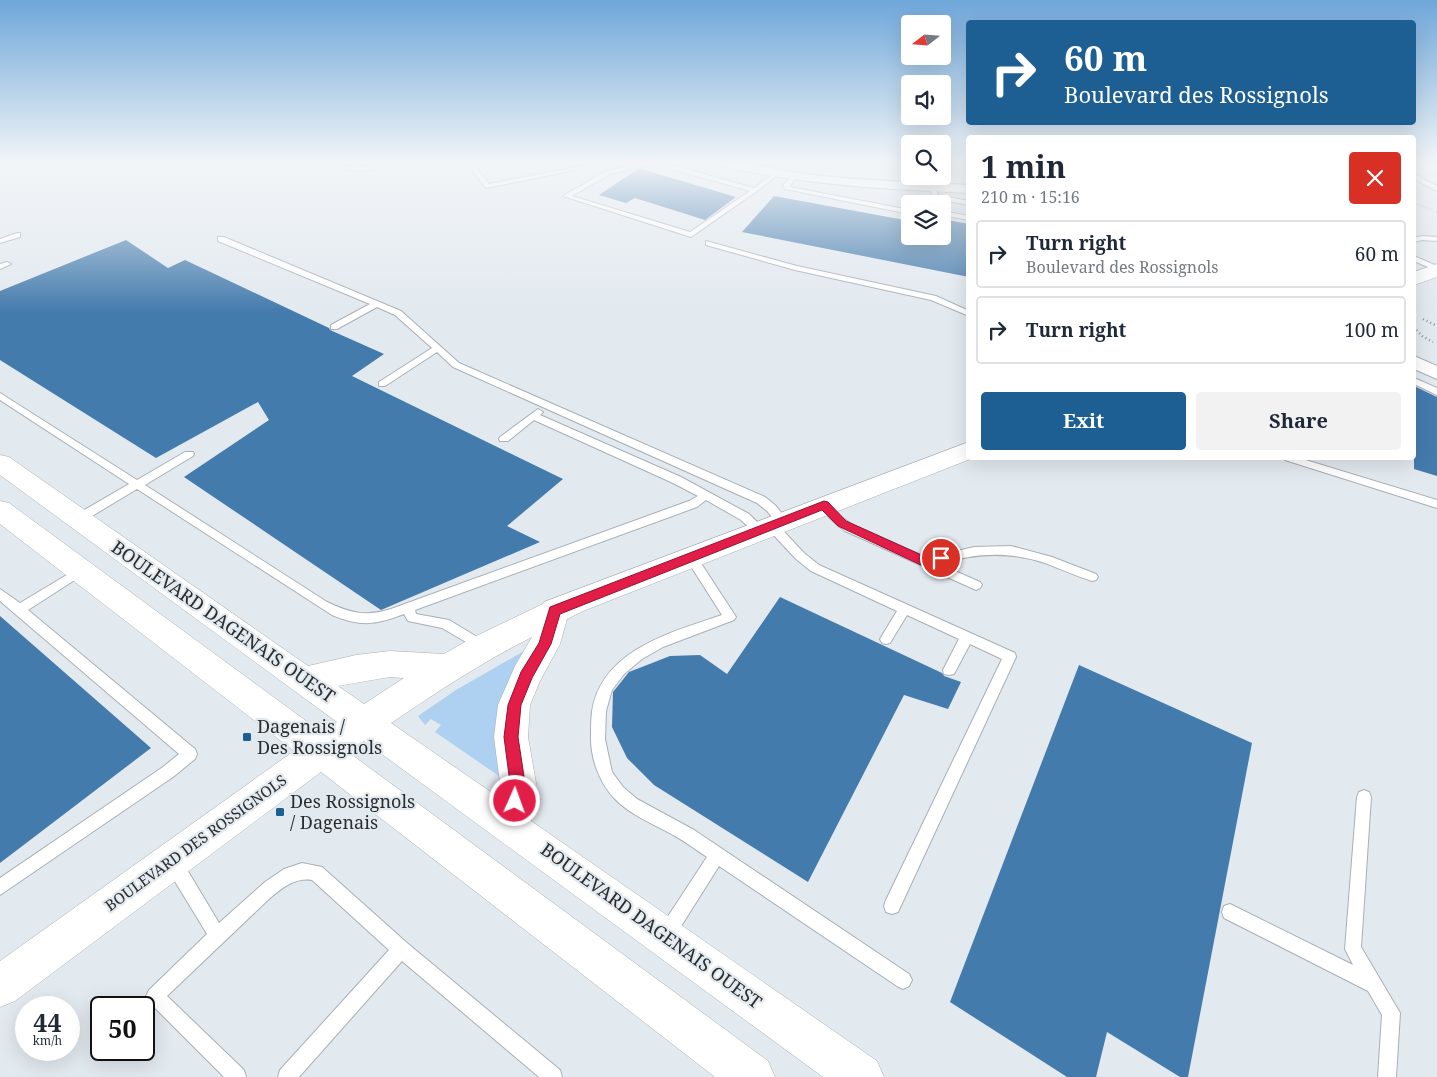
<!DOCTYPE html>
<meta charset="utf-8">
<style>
:root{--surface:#fff;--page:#f2f2f3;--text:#1f2937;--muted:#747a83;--line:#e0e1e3;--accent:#1d5e93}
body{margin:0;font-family:"Noto Serif",serif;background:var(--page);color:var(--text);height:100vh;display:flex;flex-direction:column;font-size:19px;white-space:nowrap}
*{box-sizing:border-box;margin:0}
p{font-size:16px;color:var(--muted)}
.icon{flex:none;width:28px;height:28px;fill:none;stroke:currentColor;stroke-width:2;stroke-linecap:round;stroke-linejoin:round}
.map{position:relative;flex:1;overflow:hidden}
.sheet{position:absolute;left:966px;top:135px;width:450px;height:325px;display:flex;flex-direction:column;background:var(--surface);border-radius:5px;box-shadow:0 5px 20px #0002}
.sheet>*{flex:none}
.hud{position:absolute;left:966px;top:20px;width:450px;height:105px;border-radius:5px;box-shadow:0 5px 20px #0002;background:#1d5e93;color:#fff;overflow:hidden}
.needle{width:32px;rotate:253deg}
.buttons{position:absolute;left:901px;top:15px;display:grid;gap:10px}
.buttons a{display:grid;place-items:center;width:50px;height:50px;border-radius:5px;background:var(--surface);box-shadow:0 5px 20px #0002;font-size:25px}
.speed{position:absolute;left:15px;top:996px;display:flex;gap:10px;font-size:25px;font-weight:700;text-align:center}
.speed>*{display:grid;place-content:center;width:65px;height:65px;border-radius:50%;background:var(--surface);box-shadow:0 5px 20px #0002;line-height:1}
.speed small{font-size:12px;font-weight:400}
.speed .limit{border:2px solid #111;border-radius:8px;background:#fff;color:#111}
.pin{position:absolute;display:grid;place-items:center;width:42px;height:42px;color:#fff;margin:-21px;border:2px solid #fff;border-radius:50%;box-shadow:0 1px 5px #0007}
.me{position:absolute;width:55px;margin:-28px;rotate:2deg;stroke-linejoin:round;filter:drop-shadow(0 0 4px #0008)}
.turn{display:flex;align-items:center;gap:18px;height:105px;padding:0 15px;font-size:22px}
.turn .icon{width:65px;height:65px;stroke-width:2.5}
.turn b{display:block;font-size:35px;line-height:42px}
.round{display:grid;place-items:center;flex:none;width:52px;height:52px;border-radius:5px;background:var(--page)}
.overview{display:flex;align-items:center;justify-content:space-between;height:85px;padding:0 15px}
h1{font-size:30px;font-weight:700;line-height:38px}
.primary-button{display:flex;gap:10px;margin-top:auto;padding:10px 15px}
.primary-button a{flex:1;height:58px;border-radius:5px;background:var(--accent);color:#fff;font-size:20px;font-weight:700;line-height:58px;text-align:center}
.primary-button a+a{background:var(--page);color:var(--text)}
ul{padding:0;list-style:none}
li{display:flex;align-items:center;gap:15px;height:68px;margin:0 10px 8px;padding:0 5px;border:2px solid var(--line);border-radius:5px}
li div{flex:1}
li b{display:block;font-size:19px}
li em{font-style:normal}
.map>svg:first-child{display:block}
</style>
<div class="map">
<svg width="1437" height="1077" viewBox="0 0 1437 1077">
<rect width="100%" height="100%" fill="#e2e9ef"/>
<path fill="#aed0f1" d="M524 651H529L502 778 435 732 441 725 431 719 425 725 418 716 456 690Z"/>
<path fill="#447bad" d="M641 169 736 197 705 220 635 198 626 203 599 195 635 171Z
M774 196 910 221V236H942V219L969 224V277L742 232Z
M126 240 168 268 185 260 329 328 330 330 384 354 352 376 563 479 507 526 540 542 381 610 184 477 269 420 258 402 156 458 0 360V291Z
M1414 386 1437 397V476L1414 469Z
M780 597 942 673 944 676 961 682 948 709 904 695 808 882 654 785 627 758 612 727 613 692 629 672 670 656 700 655 727 674Z
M0 616 151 748 0 863Z
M1079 665 1252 743 1188 1077H1180L1107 1032 1096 1077H1067L950 1002Z"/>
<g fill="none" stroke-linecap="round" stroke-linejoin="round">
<g stroke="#a9afb5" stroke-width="2">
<path id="lane" d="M325 162C334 161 343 166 353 167 367 168 381 160 394 162 376 173 343 174 325 162Z
M466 162H472L489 184 603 162H613L487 188 485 187Z
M650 162H661L754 188 774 173 779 174 757 191 691 237 563 196 606 171ZM657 164 660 166 750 191 690 232 572 196 610 174Z
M1414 174 1437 186V191L1414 179Z
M793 175 796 177 790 187 910 210V214L785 189 783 185Z
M930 186H934L938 195 969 201V205L933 198Z
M942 211 969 216V220L942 215Z
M17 233H20V237L0 243V239Z
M1422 236 1437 237V241L1422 240 1414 242V238Z
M218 237H224L401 311 459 363 765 497 775 505 788 521 786 524H778L767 511 757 503 453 367 437 352 385 386H379V382L432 348 395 315 377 307 337 329H331V325L370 304 218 241Z
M706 241 797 266 936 296 969 311V316L931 300 795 270 706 245Z
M1414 256 1437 266V271L1414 261Z
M7 262 11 264 0 269V264Z
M1414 378 1437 388V395L1414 384Z
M0 393 137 480 185 452H193L194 454 193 456 145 485 327 602C350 613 366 617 391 609L689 501 698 496 673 483 534 420 508 441H500L499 439 500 437 538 409 543 412 540 415 681 477 749 514 765 530 759 534 755 533 741 520 706 500 697 507 415 610 416 614 449 620 487 643 489 647 487 651 483 652 442 628 408 621 404 614C375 625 361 627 332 615L137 489 82 522H74L73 519 74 516 129 484 0 400Z
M1284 458H1299L1437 500V508L1285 460Z
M824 501 828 502 840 516 853 525 928 558 974 547 1011 546 1052 557 1096 574 1098 577 1096 580 1092 581C1076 576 1061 569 1045 563 1010 551 975 553 939 564L980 582 982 585 980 588 976 590 845 531C834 523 826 516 819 505Z
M771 521 775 522 804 553 819 565 1015 653 1016 657 898 912 892 914 886 912 884 906 886 900 1002 659 970 644 954 674 949 675 944 674 943 670 959 639 907 615 890 643 886 644 882 643 880 639 897 611 811 571 796 559 767 528 765 525Z
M691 553 695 554 736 617 734 620 663 647 642 659 624 674 612 690 606 711 605 739 612 772 623 787 637 799 694 830 909 974 912 980 909 986 903 989 897 986 719 866 673 939 667 941 661 939 659 933 661 927 707 857C696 850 686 842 675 836 654 824 631 816 614 798 599 782 590 757 591 735 591 727 591 719 592 712 601 650 672 632 722 615L685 557 687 554Z
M80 567 84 568 86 571 84 574 28 610 195 749 197 754 195 759 173 777 0 895V878L163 767 179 754 0 601V589L20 603Z
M1364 790 1369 792 1371 797 1361 947 1400 1013 1396 1077H1378L1382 1015 1368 991 1224 918 1222 912 1224 906 1230 904 1353 965 1345 949 1357 797 1359 792Z
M174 856 180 858 219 923 265 882 284 869 302 863 322 867 407 943 560 1070 562 1077H539L402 961 299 1077H278L280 1070 389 950 312 880C295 877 282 888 270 898L167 996 244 1070 246 1077H224L149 1002 146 996 149 990 207 934 168 870 166 864 168 858Z"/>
</g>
<g stroke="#a9afb5" stroke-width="2">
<path id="street" d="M715 162C742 159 784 172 813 175 865 181 917 182 969 185V193C884 189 800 185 717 165Z
M1414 356 1437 366V379L1414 369Z"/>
</g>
<g stroke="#a9afb5" stroke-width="1">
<path id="secondary" d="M1414 162 1437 163V173L1414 166Z
M1437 264V277L1414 285V272Z
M969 442V458H973L583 611 567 619 560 644 540 681 530 705 528 737 536 783 531 821 877 1061 884 1077H823L364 741 348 752 768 1061 775 1077H715L321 772 15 1001 0 1007V961L294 751 0 524V501L9 503 321 732 337 722 0 475V455L9 457 308 666 356 655 390 651 444 654 472 638 543 604 544 602ZM532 637 515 666 498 705 494 737 500 783 498 797 391 723C437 692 482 662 532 637ZM390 677 404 678 364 704 338 686Z"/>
</g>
<path stroke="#909498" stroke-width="2" stroke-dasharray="0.5 2.5" stroke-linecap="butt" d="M1414 203 1437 212"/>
<path stroke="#909498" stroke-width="2.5" stroke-dasharray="1 3" stroke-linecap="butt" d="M1423 319 1437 326
M1414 327 1422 336 1433 342"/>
<use href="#lane" fill="#fff" fill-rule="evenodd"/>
<use href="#street" fill="#fff" fill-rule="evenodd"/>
<use href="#secondary" fill="#fff" fill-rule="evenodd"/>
</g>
<linearGradient id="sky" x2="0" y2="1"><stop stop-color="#6fa7da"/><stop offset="0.52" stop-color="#f2f5f8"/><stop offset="1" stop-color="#f2f5f8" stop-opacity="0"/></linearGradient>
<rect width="1437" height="312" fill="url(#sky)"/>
<path fill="#e11d48" stroke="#92132f" d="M824 501 828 502 846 521 928 558 941 554 947 558 945 561 927 567 923 566 838 526 822 510 560 614 551 644 532 678 521 705 518 737 525 783 520 806 515 808 510 806 508 801 510 783 504 737 508 705 521 672 539 643 550 607Z"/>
<g fill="#1d5e93" stroke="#e2e9ef" stroke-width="2">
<rect x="242" y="732" width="10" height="10" rx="2.5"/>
<rect x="275" y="807" width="10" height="10" rx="2.5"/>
</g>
<g text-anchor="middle" stroke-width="4.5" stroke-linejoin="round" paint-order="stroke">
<g font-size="15" fill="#2a2c2e" stroke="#e2e9ef">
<text transform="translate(196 843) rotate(-36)" y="5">BOULEVARD DES ROSSIGNOLS</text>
</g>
<g font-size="18" fill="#2a2c2e" stroke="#e2e9ef">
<text transform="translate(223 622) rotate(35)" y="6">BOULEVARD DAGENAIS OUEST</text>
<text transform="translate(651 926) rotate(36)" y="6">BOULEVARD DAGENAIS OUEST</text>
</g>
<g font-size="18" fill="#2a2c2e" stroke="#e2e9ef" text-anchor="start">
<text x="257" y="733">Dagenais /<tspan x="257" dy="21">Des Rossignols</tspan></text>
<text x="290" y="808">Des Rossignols<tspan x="290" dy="21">/ Dagenais</tspan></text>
</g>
</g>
</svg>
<div class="buttons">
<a><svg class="needle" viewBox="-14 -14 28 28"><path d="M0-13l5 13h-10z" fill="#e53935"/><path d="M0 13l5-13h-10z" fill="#747a83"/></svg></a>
<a><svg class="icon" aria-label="sound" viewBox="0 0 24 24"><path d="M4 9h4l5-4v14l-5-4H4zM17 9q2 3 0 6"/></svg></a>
<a><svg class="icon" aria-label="search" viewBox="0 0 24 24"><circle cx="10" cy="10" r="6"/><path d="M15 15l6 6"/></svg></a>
<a><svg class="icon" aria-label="layers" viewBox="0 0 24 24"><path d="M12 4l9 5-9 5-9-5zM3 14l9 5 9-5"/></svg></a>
</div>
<div class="speed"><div>44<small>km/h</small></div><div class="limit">50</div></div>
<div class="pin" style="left:941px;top:558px;background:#d93025"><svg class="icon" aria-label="arrive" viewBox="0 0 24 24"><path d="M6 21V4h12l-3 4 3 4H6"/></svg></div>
<svg class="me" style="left:515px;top:801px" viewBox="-20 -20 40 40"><circle r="17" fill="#e11d48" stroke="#fff" stroke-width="3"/><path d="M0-11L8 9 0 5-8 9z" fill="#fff"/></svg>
<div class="hud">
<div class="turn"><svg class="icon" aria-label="right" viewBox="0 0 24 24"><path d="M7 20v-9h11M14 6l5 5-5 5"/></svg><div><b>60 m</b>Boulevard des Rossignols</div></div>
</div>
<section class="sheet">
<div class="overview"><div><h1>1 min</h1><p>210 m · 15:16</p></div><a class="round" style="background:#d93025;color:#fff"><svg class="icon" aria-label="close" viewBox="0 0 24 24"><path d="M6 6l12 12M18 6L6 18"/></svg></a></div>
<ul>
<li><svg class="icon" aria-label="right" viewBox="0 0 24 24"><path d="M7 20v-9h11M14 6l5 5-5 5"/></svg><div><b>Turn right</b><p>Boulevard des Rossignols</p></div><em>60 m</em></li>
<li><svg class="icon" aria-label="right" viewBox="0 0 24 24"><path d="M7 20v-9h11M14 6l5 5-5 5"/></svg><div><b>Turn right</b></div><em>100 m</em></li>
</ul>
<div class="primary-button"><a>Exit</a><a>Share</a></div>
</section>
</div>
